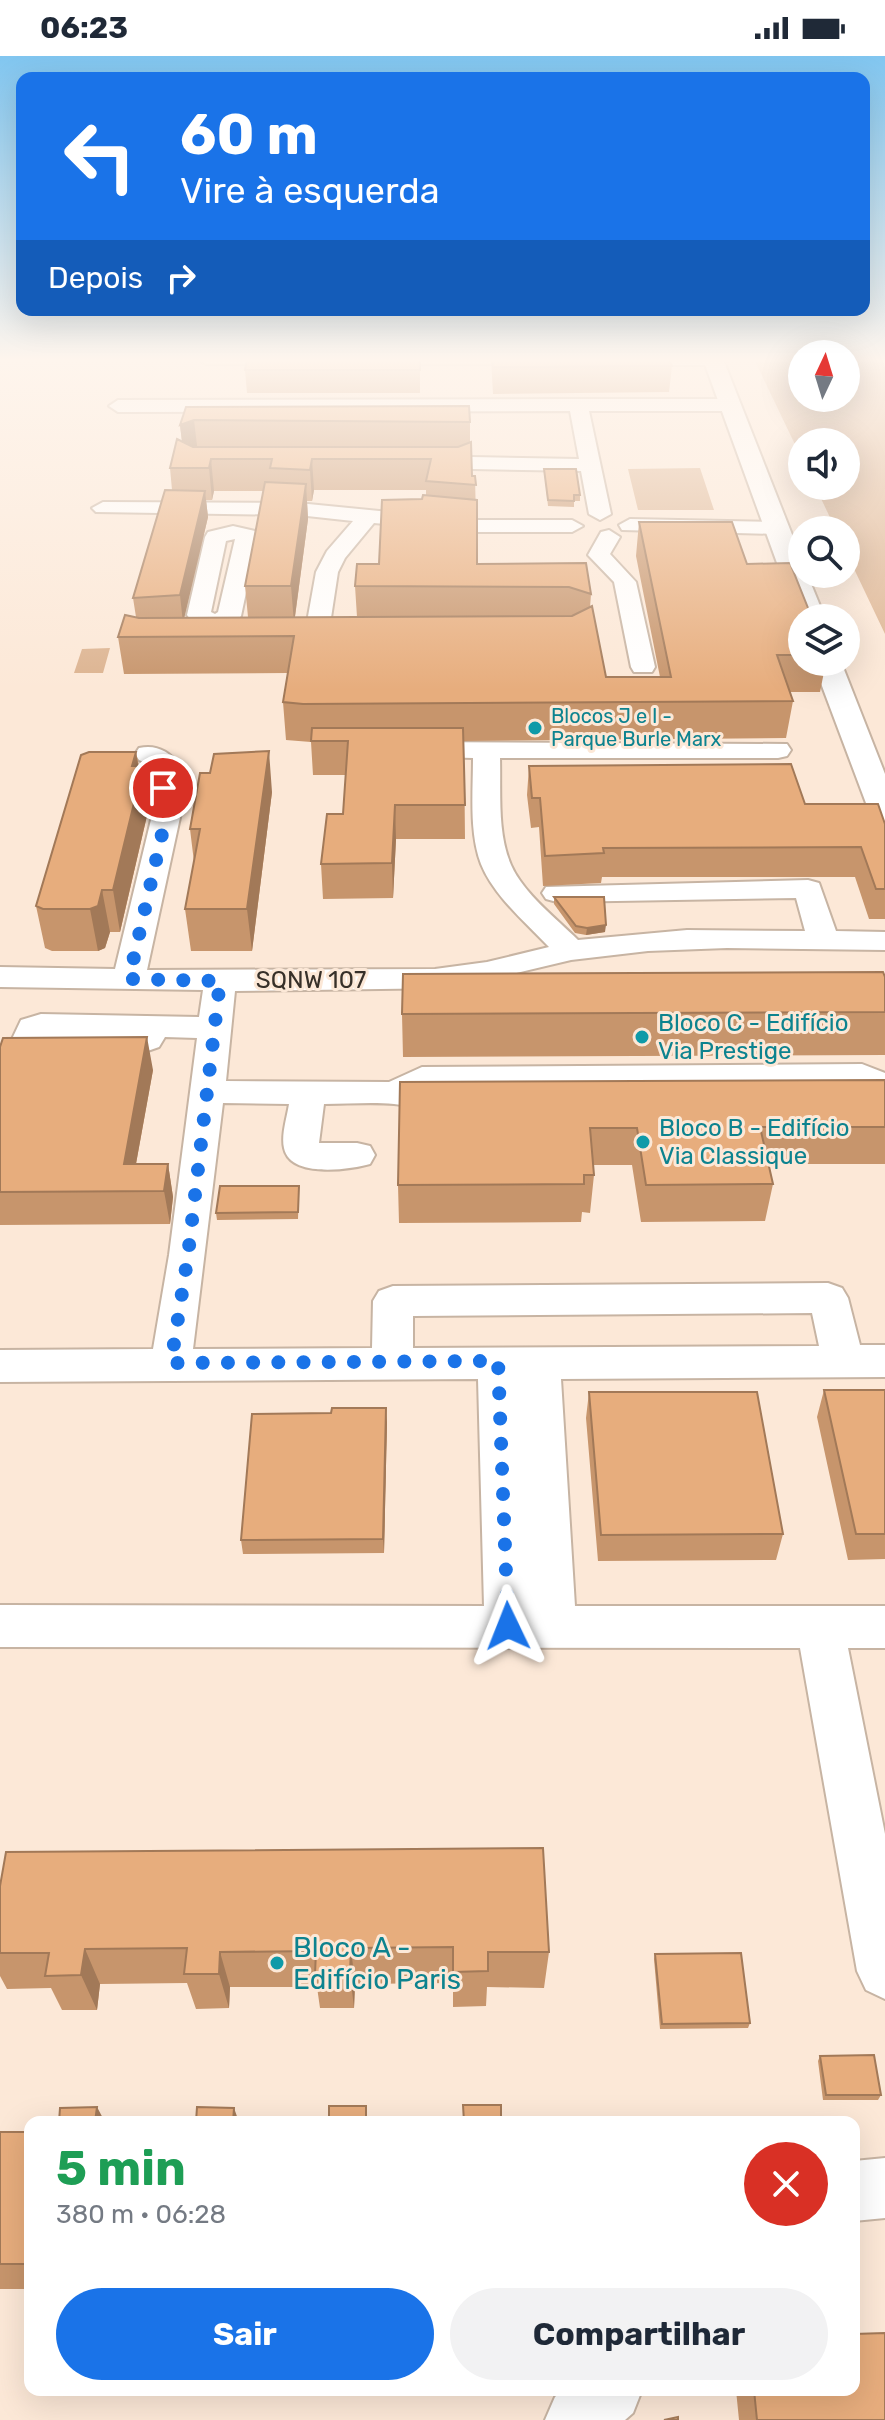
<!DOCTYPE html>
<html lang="pt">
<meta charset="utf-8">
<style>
:root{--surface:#fff;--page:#f2f2f3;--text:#1f2937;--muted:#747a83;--accent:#1a73e8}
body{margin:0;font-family:Rubik,sans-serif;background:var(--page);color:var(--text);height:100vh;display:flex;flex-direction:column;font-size:30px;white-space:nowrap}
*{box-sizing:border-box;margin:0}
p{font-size:26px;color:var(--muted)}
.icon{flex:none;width:44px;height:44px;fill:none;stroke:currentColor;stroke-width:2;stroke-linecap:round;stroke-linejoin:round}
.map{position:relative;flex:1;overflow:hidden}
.drawer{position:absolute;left:24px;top:2060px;width:836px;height:280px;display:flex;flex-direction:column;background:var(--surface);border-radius:16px;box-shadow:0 8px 32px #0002}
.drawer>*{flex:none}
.hud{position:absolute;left:16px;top:16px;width:854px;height:244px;border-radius:16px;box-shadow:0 8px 32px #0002;background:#1a73e8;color:#fff;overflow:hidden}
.needle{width:52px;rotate:4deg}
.buttons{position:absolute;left:788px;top:284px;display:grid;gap:16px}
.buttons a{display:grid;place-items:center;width:72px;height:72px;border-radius:50%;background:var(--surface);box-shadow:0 8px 32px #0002;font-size:40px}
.pin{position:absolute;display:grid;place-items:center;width:68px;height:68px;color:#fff;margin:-34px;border:4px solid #fff;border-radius:50%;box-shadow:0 2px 8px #0007}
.me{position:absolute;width:88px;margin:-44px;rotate:358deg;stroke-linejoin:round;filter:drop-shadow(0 0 6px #0008)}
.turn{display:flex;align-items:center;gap:28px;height:168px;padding:0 32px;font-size:36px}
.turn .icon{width:104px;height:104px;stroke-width:2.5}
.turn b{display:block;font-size:56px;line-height:68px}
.then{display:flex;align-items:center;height:76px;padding:0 32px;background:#0003;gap:16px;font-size:30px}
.round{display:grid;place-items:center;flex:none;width:84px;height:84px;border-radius:42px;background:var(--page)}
.headline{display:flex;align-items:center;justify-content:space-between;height:136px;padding:0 32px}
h1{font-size:48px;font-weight:700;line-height:60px;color:#1e9e55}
.action{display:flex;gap:16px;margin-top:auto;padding:16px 32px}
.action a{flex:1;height:92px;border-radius:48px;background:var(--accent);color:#fff;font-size:32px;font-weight:700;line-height:92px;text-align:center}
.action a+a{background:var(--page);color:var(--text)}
.status{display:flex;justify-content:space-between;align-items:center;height:56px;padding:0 40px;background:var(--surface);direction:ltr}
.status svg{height:22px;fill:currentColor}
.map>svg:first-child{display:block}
</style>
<div class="status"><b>06:23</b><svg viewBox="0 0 49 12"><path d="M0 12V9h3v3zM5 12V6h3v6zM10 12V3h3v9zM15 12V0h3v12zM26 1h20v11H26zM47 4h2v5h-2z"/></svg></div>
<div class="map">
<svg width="885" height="2364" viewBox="0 0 885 2364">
<rect width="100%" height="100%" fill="#fce8d7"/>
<path fill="#dcb390" d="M754 303H802V342H846V303H885V578L846 496V474H836L815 430H846V386H802V403Z
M700 412 714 454H638L628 413Z
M110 592 103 617H74L82 593Z"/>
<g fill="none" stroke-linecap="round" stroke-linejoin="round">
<g stroke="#c7b4a3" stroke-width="4">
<path id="minor" d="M197 303H308L299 308H206Z
M360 303H552L543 308H369Z
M609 303H722L723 304 714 309H617L611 308Z
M578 343H729L738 349 729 355H589L611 458 600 464 589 458 581 415 421 412 411 406 421 400 579 403 570 355 118 356 109 350 118 344Z
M103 446 298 447 471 464H572L583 470 572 476H471L374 467 345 502 338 516 327 588 324 593H306L303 588 316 516 327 495 353 465 298 459 96 456 92 452Z
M630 463 778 466 789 472 778 478 622 474 619 469Z
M233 470 255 475 258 480 241 560 237 565 214 574 191 564 187 559 205 481 208 476ZM235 483 218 556 215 558 211 556 226 485Z
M609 474 620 481 610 498 636 526 655 611 652 616H634L631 611 614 526 588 499 601 476Z
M412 686 787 688 791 694 787 700 778 702H500C501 736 497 777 511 809 524 838 556 862 578 884L687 874 805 875 796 842 557 846 546 843 542 837 546 831 808 824 819 827 836 875 885 876V894L727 892 648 895 571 904 453 932 235 935 226 1025 389 1026 422 1011 862 1008 885 1017V1052L853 1055 841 1052 836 1044 841 1036 859 1032 856 1030 428 1033 463 1038 468 1046 463 1054C437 1061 420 1051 394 1048 372 1046 347 1048 324 1048L319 1087H357L370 1090 375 1099 370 1108C348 1114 290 1122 284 1092 281 1079 287 1061 289 1048L223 1047 193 1293 372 1292 373 1245 379 1235 393 1230 828 1227 842 1232 848 1242 860 1289H885V1321L561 1323 575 1550H885V1592H848L885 1778V1943L866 1934 857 1915 800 1592 0 1591V1549L484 1550 478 1323 0 1326V1294L153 1293 169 1199 197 982 165 981 159 991 136 999 33 998 21 994 12 983 21 964 41 958 199 961 203 934 0 931V911L115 913 156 743 148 729 152 710 139 704 135 698 139 692C157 688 170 696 180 710L176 729 184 743 147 914 435 913 487 906 549 891C526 867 494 840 481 808 469 777 473 736 473 702L403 700 399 694 403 688ZM812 1257 819 1290 413 1292V1260Z
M885 2102V2162L854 2165V2105Z
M562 2334H642L633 2357 625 2364H545L555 2341Z"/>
</g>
<g stroke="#c7b4a3" stroke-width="4">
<path id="major" d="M703 303H723L802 504V518H807L825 562H802V568L797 562Z
M813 606H841L885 718V765L874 762 869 755Z"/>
</g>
<use href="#minor" fill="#fff" fill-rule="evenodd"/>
<use href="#major" fill="#fff" fill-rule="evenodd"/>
</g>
<path fill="#c7956c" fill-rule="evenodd" d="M420 303V337H247L245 314Z
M491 303H669L672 310 669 336 493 338Z
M186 351 470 366V386L472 420H475L477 508 586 507 591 538 590 552 606 621H660L636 500 639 466 747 508 802 562V606H826L820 636H790L793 645 786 682 464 685 465 783H396L393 842 323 843 321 808 343 758 346 719H313L311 686 286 684 283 646 288 617 124 618 118 581 136 561 133 542 172 434 170 412 182 386 180 369ZM314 434H426V439L422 443 379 508 355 530 357 561H295L308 463 307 445H312ZM214 435H264L245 530 248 561 184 562 208 461 206 444H212Z
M544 413 580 439V445H574V451L548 450Z
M136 696 139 710H143L149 751 120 876H110L105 892 98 895H52L45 892 36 850Z
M529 710 805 748 885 768V863H869L855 821H602L601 827 543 830 539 771 531 772 527 739Z
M272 736 252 895H191L185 853 194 806 190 773Z
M554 841 605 876 586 879 575 877 554 848Z
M885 921V999L403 1001 402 958Z
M0 991 153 1014 136 1108H168L173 1141 170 1168 0 1169Z
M885 1024V1108H769L773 1128 765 1165 641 1166 632 1109H593L594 1119 590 1157 582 1156 581 1166 399 1167 398 1129 400 1026Z
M299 1130 298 1163 217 1164 216 1157Z
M824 1334H885V1503L848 1504 817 1361Z
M589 1336 783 1478 776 1504 598 1505 586 1362Z
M331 1357 387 1366 384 1497 243 1498 241 1484Z
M0 1830 549 1896 544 1932 487 1931 486 1950 453 1951V1927L355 1928 354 1952H320L317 1931H230L229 1952 196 1953 187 1927 100 1928 97 1954H62L51 1932 7 1933 0 1920Z
M655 1898 750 1967 748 1972 660 1973 654 1903Z
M820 2000 881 2039 878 2044H823L818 2005Z
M0 2076H30V2233H0Z
M736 2334H854L885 2364H739Z"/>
<path fill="#a27958" d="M194 364 198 398 184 402 180 369Z
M211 403 214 435 212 444 209 412Z
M312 403 314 434 312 445 310 414Z
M306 428 308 463 294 567 291 530Z
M205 435 208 461 183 567 180 539Z
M269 695 272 736 252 895 247 853Z
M136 696 140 722 143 710 149 751 120 876 113 834 132 710Z
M395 749 396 783 393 842 392 807Z
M102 834 110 876 105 892 98 895 90 853Z
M606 869 605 876 586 879 587 872Z
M147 981 153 1014 131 1135 124 1108Z
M168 1108 173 1141 170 1168 164 1135Z
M386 1352 387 1366 384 1497 383 1483Z
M351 1892 355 1928 354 1952 350 1917Z
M85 1893 100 1928 97 1954 81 1919Z
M220 1896 230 1931 229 1952 219 1918Z
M97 2051 105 2066H95Z
M234 2052 239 2066H233Z"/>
<path fill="#e7ad7d" stroke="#a27958" stroke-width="2" d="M247 303H420V314H245Z
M492 303H669L672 310 493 311Z
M469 350 470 366 194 364 180 369 186 351Z
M177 383 193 391H458L471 386 472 420H475L476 429 426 425 431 403H312L310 414 270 412 272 403H211L209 412H170Z
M544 413H576L580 439H574V445L548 444Z
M265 426 306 428 291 530H245Z
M165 434 205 435 180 539 133 542Z
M423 439 477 444V508L586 507 591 538 569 531 355 530 357 508H379L382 444 422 443Z
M639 466H732L747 508 790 507 812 562H802V599H777L793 645 303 648 283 646 294 580 118 581 125 559 139 562 572 560 592 550 606 621H671Z
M312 672H463L465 749H395L392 807 321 808 327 758H343L348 685H311Z
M269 695 247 853H185L200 773H190L200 717H210L214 698Z
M89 696H136L132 710H143L113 834H102L98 850 90 853H43L36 850 81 699Z
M791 708 805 748H878L885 768V833H876L861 791 603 792 604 797 545 800 540 742H532L529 710Z
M554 841H604L606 869 587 872 576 870Z
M883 916 885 921V956L402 958 403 918Z
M147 981 124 1108H168L164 1135 0 1136V991L3 982Z
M885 1024V1071H760L773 1128 646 1129 637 1072H590L594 1119H584V1128L398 1129 400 1026Z
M220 1130H299L298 1156 216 1157Z
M824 1334H885V1478H856Z
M589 1336H757L783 1478 601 1479Z
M332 1352H386L383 1483 241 1484 252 1358 331 1357Z
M543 1792 549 1896H488V1915L453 1916V1891L351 1892 350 1917 315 1918 316 1895 220 1896 219 1918H184L187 1892 85 1893 81 1919 45 1920 49 1897H0V1830L6 1796Z
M741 1897 750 1967 662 1968 655 1898Z
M874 1999 881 2039H826L820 2000Z
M463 2049H501V2066H464Z
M329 2050H366V2066H329Z
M97 2051 95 2066H59L60 2052Z
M197 2051 234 2052 233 2066H196Z
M0 2076H30V2208H0Z
M885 2277V2364H757L754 2334H854V2278Z
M678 2361V2364H664Z"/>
<linearGradient id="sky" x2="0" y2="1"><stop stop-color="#81c6f0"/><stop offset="0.48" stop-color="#fef5ed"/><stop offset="1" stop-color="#fef5ed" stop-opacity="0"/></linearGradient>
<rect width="885" height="634" fill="url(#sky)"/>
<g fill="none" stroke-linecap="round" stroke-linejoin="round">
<path stroke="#1a73e8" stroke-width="14" stroke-dasharray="0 25.2" d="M163 732 170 743 129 923 220 925 188 1199 171 1307 498 1305 508 1570"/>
</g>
<g fill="#0f9aa8" stroke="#fce8d7" stroke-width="3">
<circle cx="535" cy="672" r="8"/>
<circle cx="642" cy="981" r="8"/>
<circle cx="643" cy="1086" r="8"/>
<circle cx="277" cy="1907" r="8"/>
</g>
<g text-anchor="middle" stroke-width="6" stroke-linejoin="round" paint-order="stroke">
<g font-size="20" fill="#0d838f" stroke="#fce8d7" text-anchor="start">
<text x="551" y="667">Blocos J e I -<tspan x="551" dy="23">Parque Burle Marx</tspan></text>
</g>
<g font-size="24" fill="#373029" stroke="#fce8d7">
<text x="311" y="932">SQNW 107</text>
</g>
<g font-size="24" fill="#0d838f" stroke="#fce8d7" text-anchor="start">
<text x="658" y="975">Bloco C - Edifício<tspan x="658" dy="28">Via Prestige</tspan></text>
<text x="659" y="1080">Bloco B - Edifício<tspan x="659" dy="28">Via Classique</tspan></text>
</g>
<g font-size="28" fill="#0d838f" stroke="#fce8d7" text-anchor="start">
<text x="293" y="1901">Bloco A -<tspan x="293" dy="32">Edifício Paris</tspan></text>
</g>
</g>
</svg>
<div class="buttons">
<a><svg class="needle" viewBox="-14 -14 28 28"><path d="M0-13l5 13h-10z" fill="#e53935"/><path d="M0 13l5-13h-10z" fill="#747a83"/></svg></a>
<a><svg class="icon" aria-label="sound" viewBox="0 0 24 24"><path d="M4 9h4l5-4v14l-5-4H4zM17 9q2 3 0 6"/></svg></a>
<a><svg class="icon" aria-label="search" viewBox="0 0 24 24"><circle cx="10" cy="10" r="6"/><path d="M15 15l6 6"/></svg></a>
<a><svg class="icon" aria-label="layers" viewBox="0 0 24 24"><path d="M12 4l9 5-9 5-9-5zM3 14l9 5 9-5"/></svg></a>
</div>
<div class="pin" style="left:163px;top:732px;background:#d93025"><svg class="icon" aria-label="arrive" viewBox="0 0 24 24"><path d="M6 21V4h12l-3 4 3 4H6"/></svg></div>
<svg class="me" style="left:508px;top:1570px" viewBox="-20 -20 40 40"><path d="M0-17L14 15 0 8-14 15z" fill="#1a73e8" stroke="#fff" stroke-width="4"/></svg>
<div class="hud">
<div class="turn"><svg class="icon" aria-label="left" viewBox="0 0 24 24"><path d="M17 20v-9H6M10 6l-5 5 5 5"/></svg><div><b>60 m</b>Vire à esquerda</div></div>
<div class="then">Depois<svg class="icon" aria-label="right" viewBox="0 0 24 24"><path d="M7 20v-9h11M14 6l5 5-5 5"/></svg></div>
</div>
<section class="drawer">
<div class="headline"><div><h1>5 min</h1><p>380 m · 06:28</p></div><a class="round" style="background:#d93025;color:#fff"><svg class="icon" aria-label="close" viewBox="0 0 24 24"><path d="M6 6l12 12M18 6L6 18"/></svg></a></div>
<div class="action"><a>Sair</a><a>Compartilhar</a></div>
</section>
</div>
